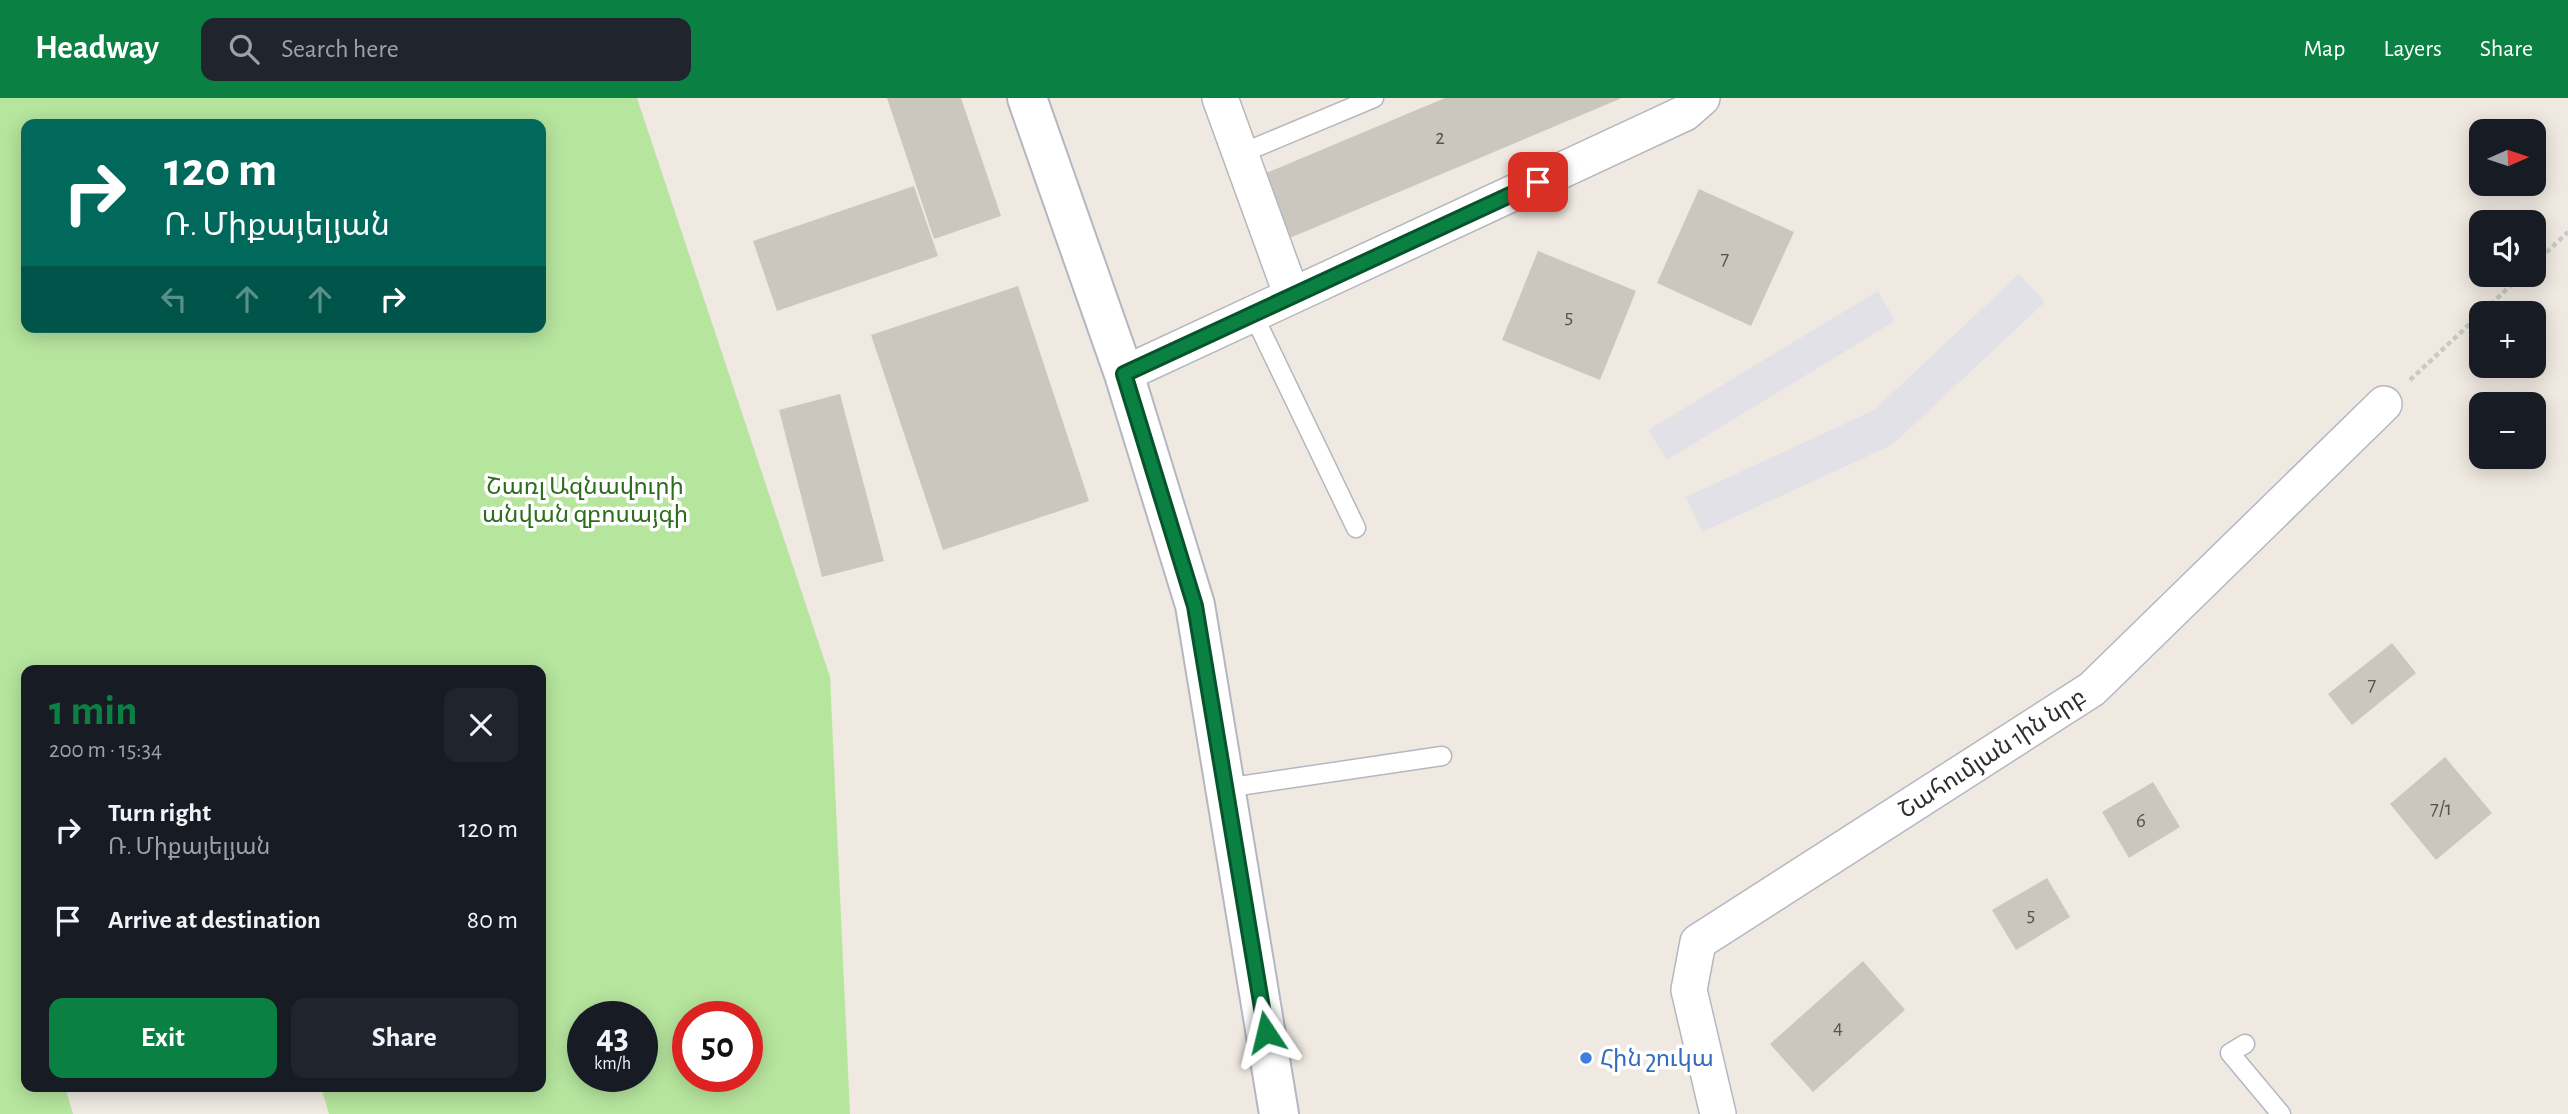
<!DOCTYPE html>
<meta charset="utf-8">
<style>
:root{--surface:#171b24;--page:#20242c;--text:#f1f3f6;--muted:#9ea1a6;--accent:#0b8043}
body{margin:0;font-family:"Alegreya Sans","Noto Sans Armenian",sans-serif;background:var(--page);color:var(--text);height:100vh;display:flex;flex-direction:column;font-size:26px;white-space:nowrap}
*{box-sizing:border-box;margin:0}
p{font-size:23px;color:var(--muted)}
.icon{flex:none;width:38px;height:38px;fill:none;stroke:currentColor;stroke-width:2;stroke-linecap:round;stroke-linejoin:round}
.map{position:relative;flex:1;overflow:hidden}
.details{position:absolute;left:21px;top:567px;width:525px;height:427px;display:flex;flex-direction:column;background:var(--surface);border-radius:14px;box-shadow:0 4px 18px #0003}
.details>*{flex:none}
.hud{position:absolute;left:21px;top:21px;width:525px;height:214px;border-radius:14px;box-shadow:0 4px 18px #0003;background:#00695c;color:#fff;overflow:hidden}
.needle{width:46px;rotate:87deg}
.tools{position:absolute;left:2469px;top:21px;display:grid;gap:14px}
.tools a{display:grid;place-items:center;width:77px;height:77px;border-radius:14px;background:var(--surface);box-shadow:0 4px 18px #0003;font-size:35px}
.speed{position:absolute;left:567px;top:903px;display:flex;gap:14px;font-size:35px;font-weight:700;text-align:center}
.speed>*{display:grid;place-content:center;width:91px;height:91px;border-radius:50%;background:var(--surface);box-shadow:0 4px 18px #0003;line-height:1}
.speed small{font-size:18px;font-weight:400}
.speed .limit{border:10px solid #d22;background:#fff;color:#111}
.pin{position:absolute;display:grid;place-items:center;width:60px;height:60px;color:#fff;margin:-30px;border-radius:14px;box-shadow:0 4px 10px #0006}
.me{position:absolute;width:77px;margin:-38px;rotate:350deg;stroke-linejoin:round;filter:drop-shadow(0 0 5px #0008)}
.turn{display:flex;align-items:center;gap:24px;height:147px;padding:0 28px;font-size:32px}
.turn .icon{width:91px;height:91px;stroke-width:2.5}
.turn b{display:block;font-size:49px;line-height:60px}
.lanes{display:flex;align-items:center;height:66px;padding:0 28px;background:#0003;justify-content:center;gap:35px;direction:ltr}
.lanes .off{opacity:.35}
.round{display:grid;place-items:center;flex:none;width:74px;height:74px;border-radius:14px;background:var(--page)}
.headline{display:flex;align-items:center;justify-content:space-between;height:119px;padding:0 28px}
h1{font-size:42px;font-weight:700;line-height:52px;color:var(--accent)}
.action{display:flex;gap:14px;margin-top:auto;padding:14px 28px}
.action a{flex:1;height:80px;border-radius:14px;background:var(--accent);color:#fff;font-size:28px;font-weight:700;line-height:80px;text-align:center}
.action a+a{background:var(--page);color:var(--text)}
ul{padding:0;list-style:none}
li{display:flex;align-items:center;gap:21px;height:91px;padding:0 28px}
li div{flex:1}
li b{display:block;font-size:26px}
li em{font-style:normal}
header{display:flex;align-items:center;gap:42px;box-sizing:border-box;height:98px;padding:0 35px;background:var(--accent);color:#fff}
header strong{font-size:33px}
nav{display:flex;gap:38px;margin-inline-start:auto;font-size:24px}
.search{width:490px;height:63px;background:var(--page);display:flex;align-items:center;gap:18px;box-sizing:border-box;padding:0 24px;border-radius:14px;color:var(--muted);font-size:26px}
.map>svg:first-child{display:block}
</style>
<header>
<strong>Headway</strong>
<div class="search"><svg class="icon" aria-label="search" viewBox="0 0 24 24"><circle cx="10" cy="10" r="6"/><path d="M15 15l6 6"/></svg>Search here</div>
<nav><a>Map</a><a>Layers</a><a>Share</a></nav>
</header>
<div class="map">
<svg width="2568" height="1016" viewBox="0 0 2568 1016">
<rect width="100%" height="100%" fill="#efe9e1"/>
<path fill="#e3e1e8" d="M2019 176 2045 204 1892 347 1702 434 1686 399 1874 312Z
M1878 193 1895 223 1667 362 1648 332Z"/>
<path fill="#b6e59e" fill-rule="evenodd" d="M0 0H637L830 579 850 1016H329L321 989H541V572H26V989H65L73 1016H0ZM26 26H541V229H26ZM583 919H642V978H583ZM688 919H747V978H688Z"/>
<path fill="#cbc7bf" d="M887 0H961L1001 118 934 141Z
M1445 0H1622L1285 142 1259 78Z
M914 88 938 158 777 213 753 143Z
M1699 91 1794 134 1751 228 1657 185Z
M1538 153 1636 193 1600 282 1502 242Z
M1018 188 1089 403 943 452 871 237Z
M840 296 884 463 822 479 779 312Z
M2392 545 2416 575 2352 627 2328 596Z
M2445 659 2492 715 2436 762 2390 706Z
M2153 684 2180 729 2129 760 2102 714Z
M2047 780 2070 819 2016 852 1992 812Z
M1863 863 1905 912 1813 994 1770 946Z"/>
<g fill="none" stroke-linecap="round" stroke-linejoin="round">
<g stroke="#b4b7c1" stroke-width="21">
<path id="lane" d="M1240 56 1374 0
M1253 216 1356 430
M1225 690 1442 658
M2245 946 2230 955 2281 1016"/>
</g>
<g stroke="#b4b7c1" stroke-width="38">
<path id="street" d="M1220 0 1292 198
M1124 276 1685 15 1702 0
M1718 1016 1689 892 1698 844 2092 591 2384 306"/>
</g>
<g stroke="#b4b7c1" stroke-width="42">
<path id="secondary" d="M1027 0 1124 276 1195 507 1279 1016"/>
</g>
<path stroke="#c9c9c9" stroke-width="4.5" stroke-dasharray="5 3.5" stroke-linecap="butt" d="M2534 166 2568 134
M2410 282 2522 177"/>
<use href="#lane" stroke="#fff" stroke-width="18"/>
<use href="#street" stroke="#fff" stroke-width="35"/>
<use href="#secondary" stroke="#fff" stroke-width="38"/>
</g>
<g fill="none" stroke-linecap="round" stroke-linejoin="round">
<g stroke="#07532c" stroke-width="18">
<path id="route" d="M1266 934 1195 508 1124 276 1538 84"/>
</g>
<use href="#route" stroke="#0b8043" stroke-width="12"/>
</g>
<circle fill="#3f7fe0" stroke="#fff" stroke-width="2.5" cx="1586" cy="960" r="7"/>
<g text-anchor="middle" stroke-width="7" stroke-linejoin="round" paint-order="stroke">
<g font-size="21" fill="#555452">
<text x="1440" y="46">2</text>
<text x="1725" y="167">7</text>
<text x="1569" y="225">5</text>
<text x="2372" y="593">7</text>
<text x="2441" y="717">7/1</text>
<text x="2141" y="729">6</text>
<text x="2031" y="823">5</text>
<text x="1838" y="936">4</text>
</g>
<g font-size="24" fill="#2c6e1b" stroke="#fff">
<text x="585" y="396">Շառլ Ազնավուրի<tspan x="585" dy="28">անվան զբոսայգի</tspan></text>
</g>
<g font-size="24" fill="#2e2e2e" stroke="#fff">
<text transform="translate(1992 655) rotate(-33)" y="8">Շահումյան 1ին նրբ</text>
</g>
<g font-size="24" fill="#366cbe" stroke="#fff" text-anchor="start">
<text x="1600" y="968">Հին շուկա</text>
</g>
</g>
</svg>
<div class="tools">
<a><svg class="needle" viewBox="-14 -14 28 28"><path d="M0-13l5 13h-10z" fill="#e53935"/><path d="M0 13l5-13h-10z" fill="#9ea1a6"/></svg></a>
<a><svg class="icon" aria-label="sound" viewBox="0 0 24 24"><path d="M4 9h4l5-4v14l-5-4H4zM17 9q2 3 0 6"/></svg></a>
<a>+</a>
<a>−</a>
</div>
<div class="speed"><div>43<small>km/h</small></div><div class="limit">50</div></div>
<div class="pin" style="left:1538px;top:84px;background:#d93025"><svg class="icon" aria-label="arrive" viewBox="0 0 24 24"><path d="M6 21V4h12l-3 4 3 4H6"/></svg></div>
<svg class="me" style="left:1266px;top:934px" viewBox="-20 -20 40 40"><path d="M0-17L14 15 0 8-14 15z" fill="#0b8043" stroke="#fff" stroke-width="4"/></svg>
<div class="hud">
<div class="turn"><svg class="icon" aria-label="right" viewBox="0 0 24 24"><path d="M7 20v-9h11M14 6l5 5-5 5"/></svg><div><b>120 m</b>Ռ․ Միքայելյան</div></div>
<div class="lanes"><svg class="icon off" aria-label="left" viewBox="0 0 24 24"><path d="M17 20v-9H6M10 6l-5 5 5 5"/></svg><svg class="icon off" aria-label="ahead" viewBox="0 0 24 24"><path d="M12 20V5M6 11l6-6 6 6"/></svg><svg class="icon off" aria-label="ahead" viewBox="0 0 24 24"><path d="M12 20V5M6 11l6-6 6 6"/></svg><svg class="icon" aria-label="right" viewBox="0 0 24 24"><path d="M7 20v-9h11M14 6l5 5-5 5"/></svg></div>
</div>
<section class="details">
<div class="headline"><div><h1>1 min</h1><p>200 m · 15:34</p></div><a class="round"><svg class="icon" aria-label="close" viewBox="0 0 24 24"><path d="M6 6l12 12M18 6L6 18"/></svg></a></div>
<ul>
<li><svg class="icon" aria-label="right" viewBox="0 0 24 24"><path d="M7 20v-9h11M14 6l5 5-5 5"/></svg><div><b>Turn right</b><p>Ռ․ Միքայելյան</p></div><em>120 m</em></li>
<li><svg class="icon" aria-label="arrive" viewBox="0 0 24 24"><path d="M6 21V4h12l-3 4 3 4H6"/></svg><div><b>Arrive at destination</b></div><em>80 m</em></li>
</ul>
<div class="action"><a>Exit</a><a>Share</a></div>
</section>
</div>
